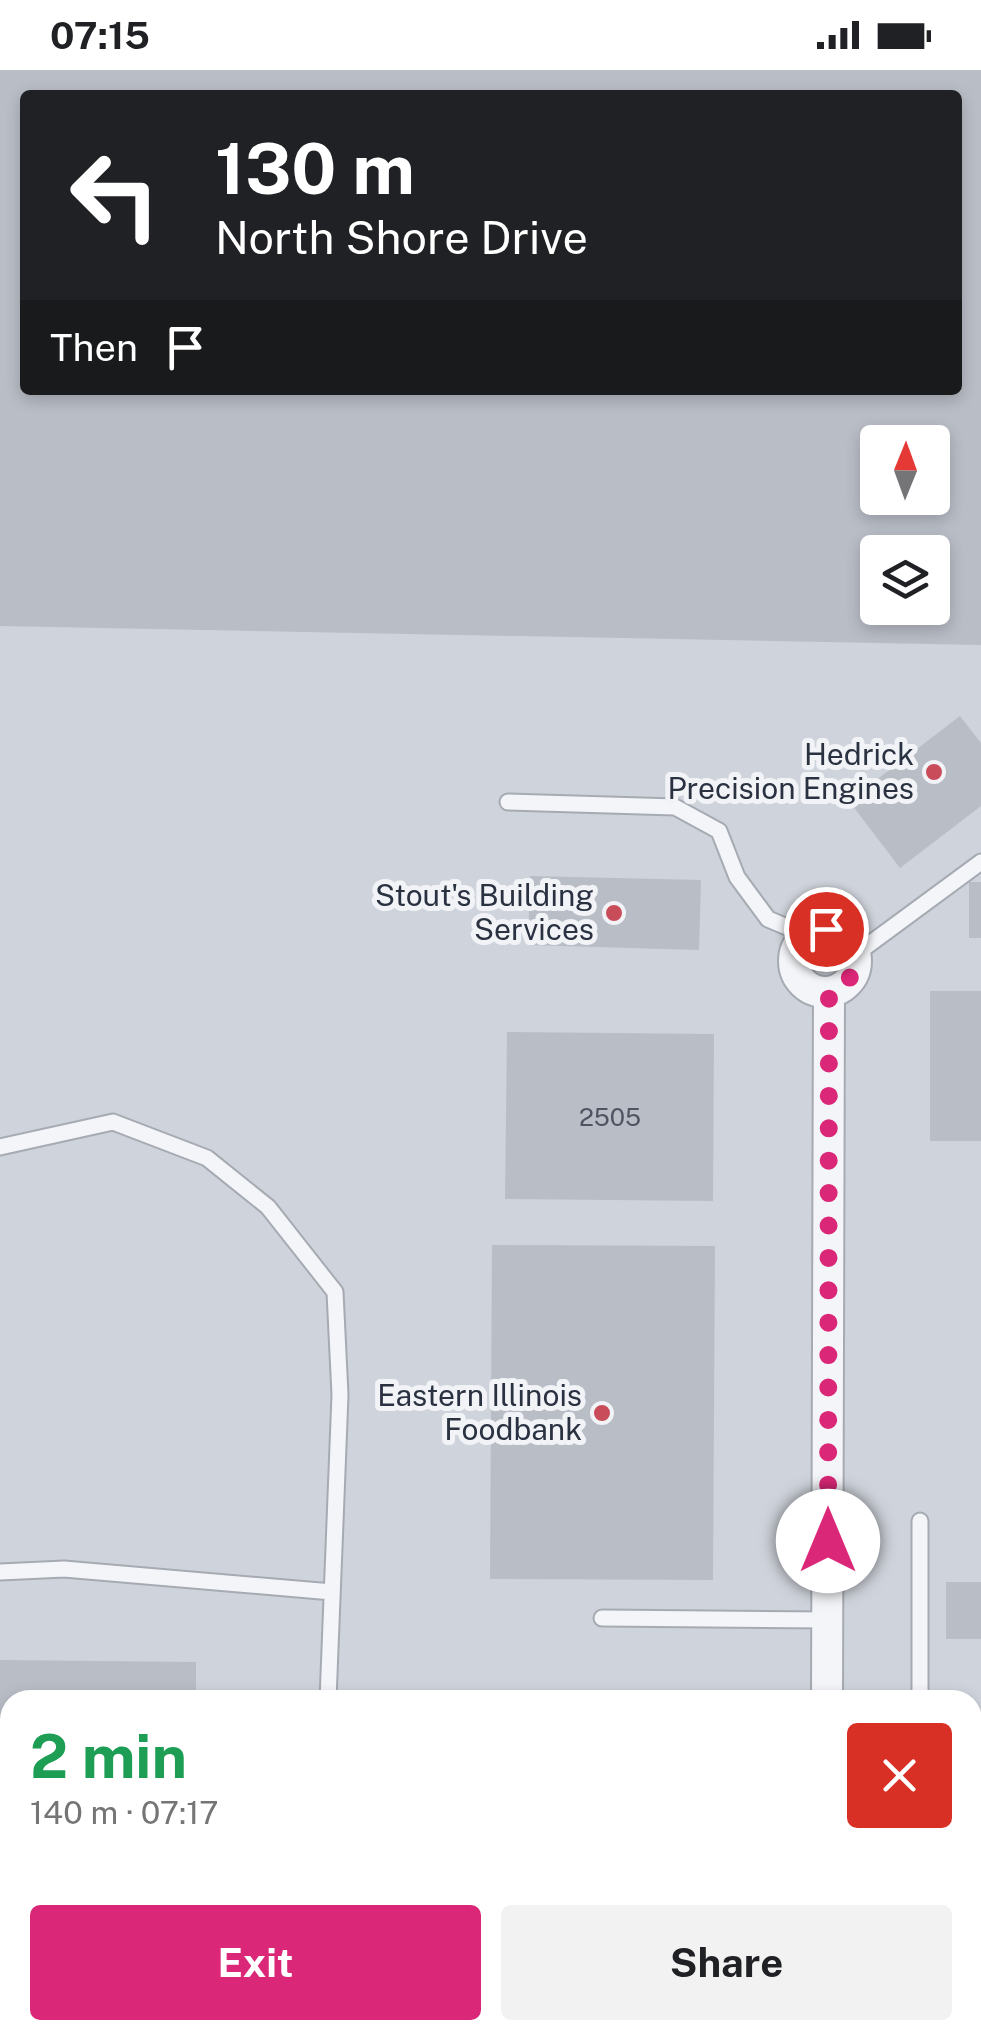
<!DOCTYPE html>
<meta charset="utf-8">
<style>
:root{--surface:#fff;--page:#f2f2f2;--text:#202124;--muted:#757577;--accent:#db2777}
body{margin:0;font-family:"Public Sans",sans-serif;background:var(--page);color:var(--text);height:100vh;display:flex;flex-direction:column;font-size:38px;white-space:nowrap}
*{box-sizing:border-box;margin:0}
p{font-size:32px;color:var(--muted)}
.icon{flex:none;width:55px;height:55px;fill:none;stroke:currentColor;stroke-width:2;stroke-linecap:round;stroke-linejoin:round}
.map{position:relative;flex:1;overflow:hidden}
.details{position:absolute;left:0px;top:1620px;width:982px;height:350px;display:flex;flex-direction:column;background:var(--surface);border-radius:30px 30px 0 0;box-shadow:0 5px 15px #0003}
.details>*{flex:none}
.guide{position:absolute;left:20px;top:20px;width:942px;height:305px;border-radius:10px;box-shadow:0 5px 15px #0003;background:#202124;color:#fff;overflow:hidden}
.needle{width:65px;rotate:1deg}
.tools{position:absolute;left:860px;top:355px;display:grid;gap:20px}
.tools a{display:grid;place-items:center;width:90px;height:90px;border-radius:10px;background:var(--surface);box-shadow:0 5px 15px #0003;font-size:50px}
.pin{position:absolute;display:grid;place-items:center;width:85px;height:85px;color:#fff;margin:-42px;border:5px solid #fff;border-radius:50%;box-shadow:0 2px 10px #0007}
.me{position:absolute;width:110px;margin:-55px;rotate:0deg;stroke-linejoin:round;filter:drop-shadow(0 0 8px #0008)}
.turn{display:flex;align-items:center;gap:35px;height:210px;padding:0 30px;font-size:45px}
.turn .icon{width:130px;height:130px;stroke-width:2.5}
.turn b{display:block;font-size:70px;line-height:85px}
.then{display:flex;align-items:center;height:95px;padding:0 30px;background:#0003;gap:20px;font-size:38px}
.round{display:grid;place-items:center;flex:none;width:105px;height:105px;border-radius:10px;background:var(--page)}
.headline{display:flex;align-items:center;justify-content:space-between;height:170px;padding:0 30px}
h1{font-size:60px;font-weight:700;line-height:75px;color:#1e9e55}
.primary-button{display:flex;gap:20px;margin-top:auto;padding:20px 30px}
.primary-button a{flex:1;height:115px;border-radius:10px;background:var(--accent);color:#fff;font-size:40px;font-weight:700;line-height:115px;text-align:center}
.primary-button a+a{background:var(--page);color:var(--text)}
.status{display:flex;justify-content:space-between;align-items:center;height:70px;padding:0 50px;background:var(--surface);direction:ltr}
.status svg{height:28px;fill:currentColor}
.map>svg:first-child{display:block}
</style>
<div class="status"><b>07:15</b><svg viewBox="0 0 49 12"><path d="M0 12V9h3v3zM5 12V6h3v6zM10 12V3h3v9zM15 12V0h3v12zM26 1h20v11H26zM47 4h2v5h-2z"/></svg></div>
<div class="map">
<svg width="981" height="1970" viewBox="0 0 981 1970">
<rect width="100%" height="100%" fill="#e1e4e9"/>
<path fill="#cfd3db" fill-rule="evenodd" d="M0 0H981V1970H0ZM25 25H958V320H25ZM878 372H932V428H878ZM878 482H932V538H878ZM10 1630H972V1960H10Z"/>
<path fill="#b9bdc6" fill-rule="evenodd" d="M0 0H981V575L0 556ZM25 25H958V320H25ZM878 372H932V428H878ZM878 482H932V538H878Z
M960 646 981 673V736L900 798 849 731Z
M530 806 701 810 699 880 528 875Z
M969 812H981V868H969Z
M930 921H981V1071H930Z
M507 962 714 964 713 1131 505 1129Z
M492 1175 715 1176 713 1510 490 1509Z
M946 1512H981V1569H946Z
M0 1590 196 1592V1630H10V1660H0Z
M981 1772V1870H972V1773Z"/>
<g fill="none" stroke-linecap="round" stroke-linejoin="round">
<g stroke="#a6abb3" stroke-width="19">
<path id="lane" d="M508 732 675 737 719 761 737 807 768 849 806 865
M856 884 981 792
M0 1077 113 1052 207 1088 268 1137 335 1222 340 1325 328 1630
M0 1502 64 1499 332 1522
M602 1548 827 1550
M920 1630V1451
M972 1672 981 1671
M972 1748H981
M0 1785 10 1779
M0 1850H10
M972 1914H981
M0 1931H10
M315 1970V1960"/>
</g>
<g stroke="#a6abb3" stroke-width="34">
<path id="street" d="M794 891a31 31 0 1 1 62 0a31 31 0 1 1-62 0Z
M827 1630 829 922
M826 1970V1960"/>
</g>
<use href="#lane" stroke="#f4f5f8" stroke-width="15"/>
<use href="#street" stroke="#f4f5f8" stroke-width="30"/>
</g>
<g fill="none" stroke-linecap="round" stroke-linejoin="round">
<path stroke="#db2777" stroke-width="18" stroke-dasharray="0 32.4" d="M826 859C863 867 866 910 829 922L828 1471"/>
</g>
<g fill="#c84c5a" stroke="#f1f3f7" stroke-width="4">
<circle cx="934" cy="702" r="10"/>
<circle cx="614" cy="843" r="10"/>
<circle cx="602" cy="1343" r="10"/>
</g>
<g text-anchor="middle" stroke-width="10" stroke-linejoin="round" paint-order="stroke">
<g font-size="25" fill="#4e5462">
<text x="610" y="1056">2505</text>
</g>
<g font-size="30" fill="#2a3140" stroke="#f1f3f7" text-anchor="end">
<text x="914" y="695">Hedrick<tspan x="914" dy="34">Precision Engines</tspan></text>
<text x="594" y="836">Stout's Building<tspan x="594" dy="34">Services</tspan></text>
<text x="582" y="1336">Eastern Illinois<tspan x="582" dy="34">Foodbank</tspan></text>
</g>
</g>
</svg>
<div class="tools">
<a><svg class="needle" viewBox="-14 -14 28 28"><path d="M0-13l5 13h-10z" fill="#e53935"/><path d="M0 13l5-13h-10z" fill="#757577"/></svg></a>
<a><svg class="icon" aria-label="layers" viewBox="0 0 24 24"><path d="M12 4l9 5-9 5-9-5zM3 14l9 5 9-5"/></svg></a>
</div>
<div class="pin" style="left:826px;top:859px;background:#d93025"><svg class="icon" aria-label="arrive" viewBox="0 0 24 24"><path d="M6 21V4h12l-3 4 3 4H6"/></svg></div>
<svg class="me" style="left:828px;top:1471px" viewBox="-20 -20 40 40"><circle r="19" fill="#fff"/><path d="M0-13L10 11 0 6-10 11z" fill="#db2777"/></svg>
<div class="guide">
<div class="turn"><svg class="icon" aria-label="left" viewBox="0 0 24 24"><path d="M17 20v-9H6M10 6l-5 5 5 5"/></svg><div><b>130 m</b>North Shore Drive</div></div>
<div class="then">Then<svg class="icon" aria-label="arrive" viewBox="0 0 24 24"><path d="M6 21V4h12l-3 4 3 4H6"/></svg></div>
</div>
<section class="details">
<div class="headline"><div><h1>2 min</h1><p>140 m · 07:17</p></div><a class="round" style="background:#d93025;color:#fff"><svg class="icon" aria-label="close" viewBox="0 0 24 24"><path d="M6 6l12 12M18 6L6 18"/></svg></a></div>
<div class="primary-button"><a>Exit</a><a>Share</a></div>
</section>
</div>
